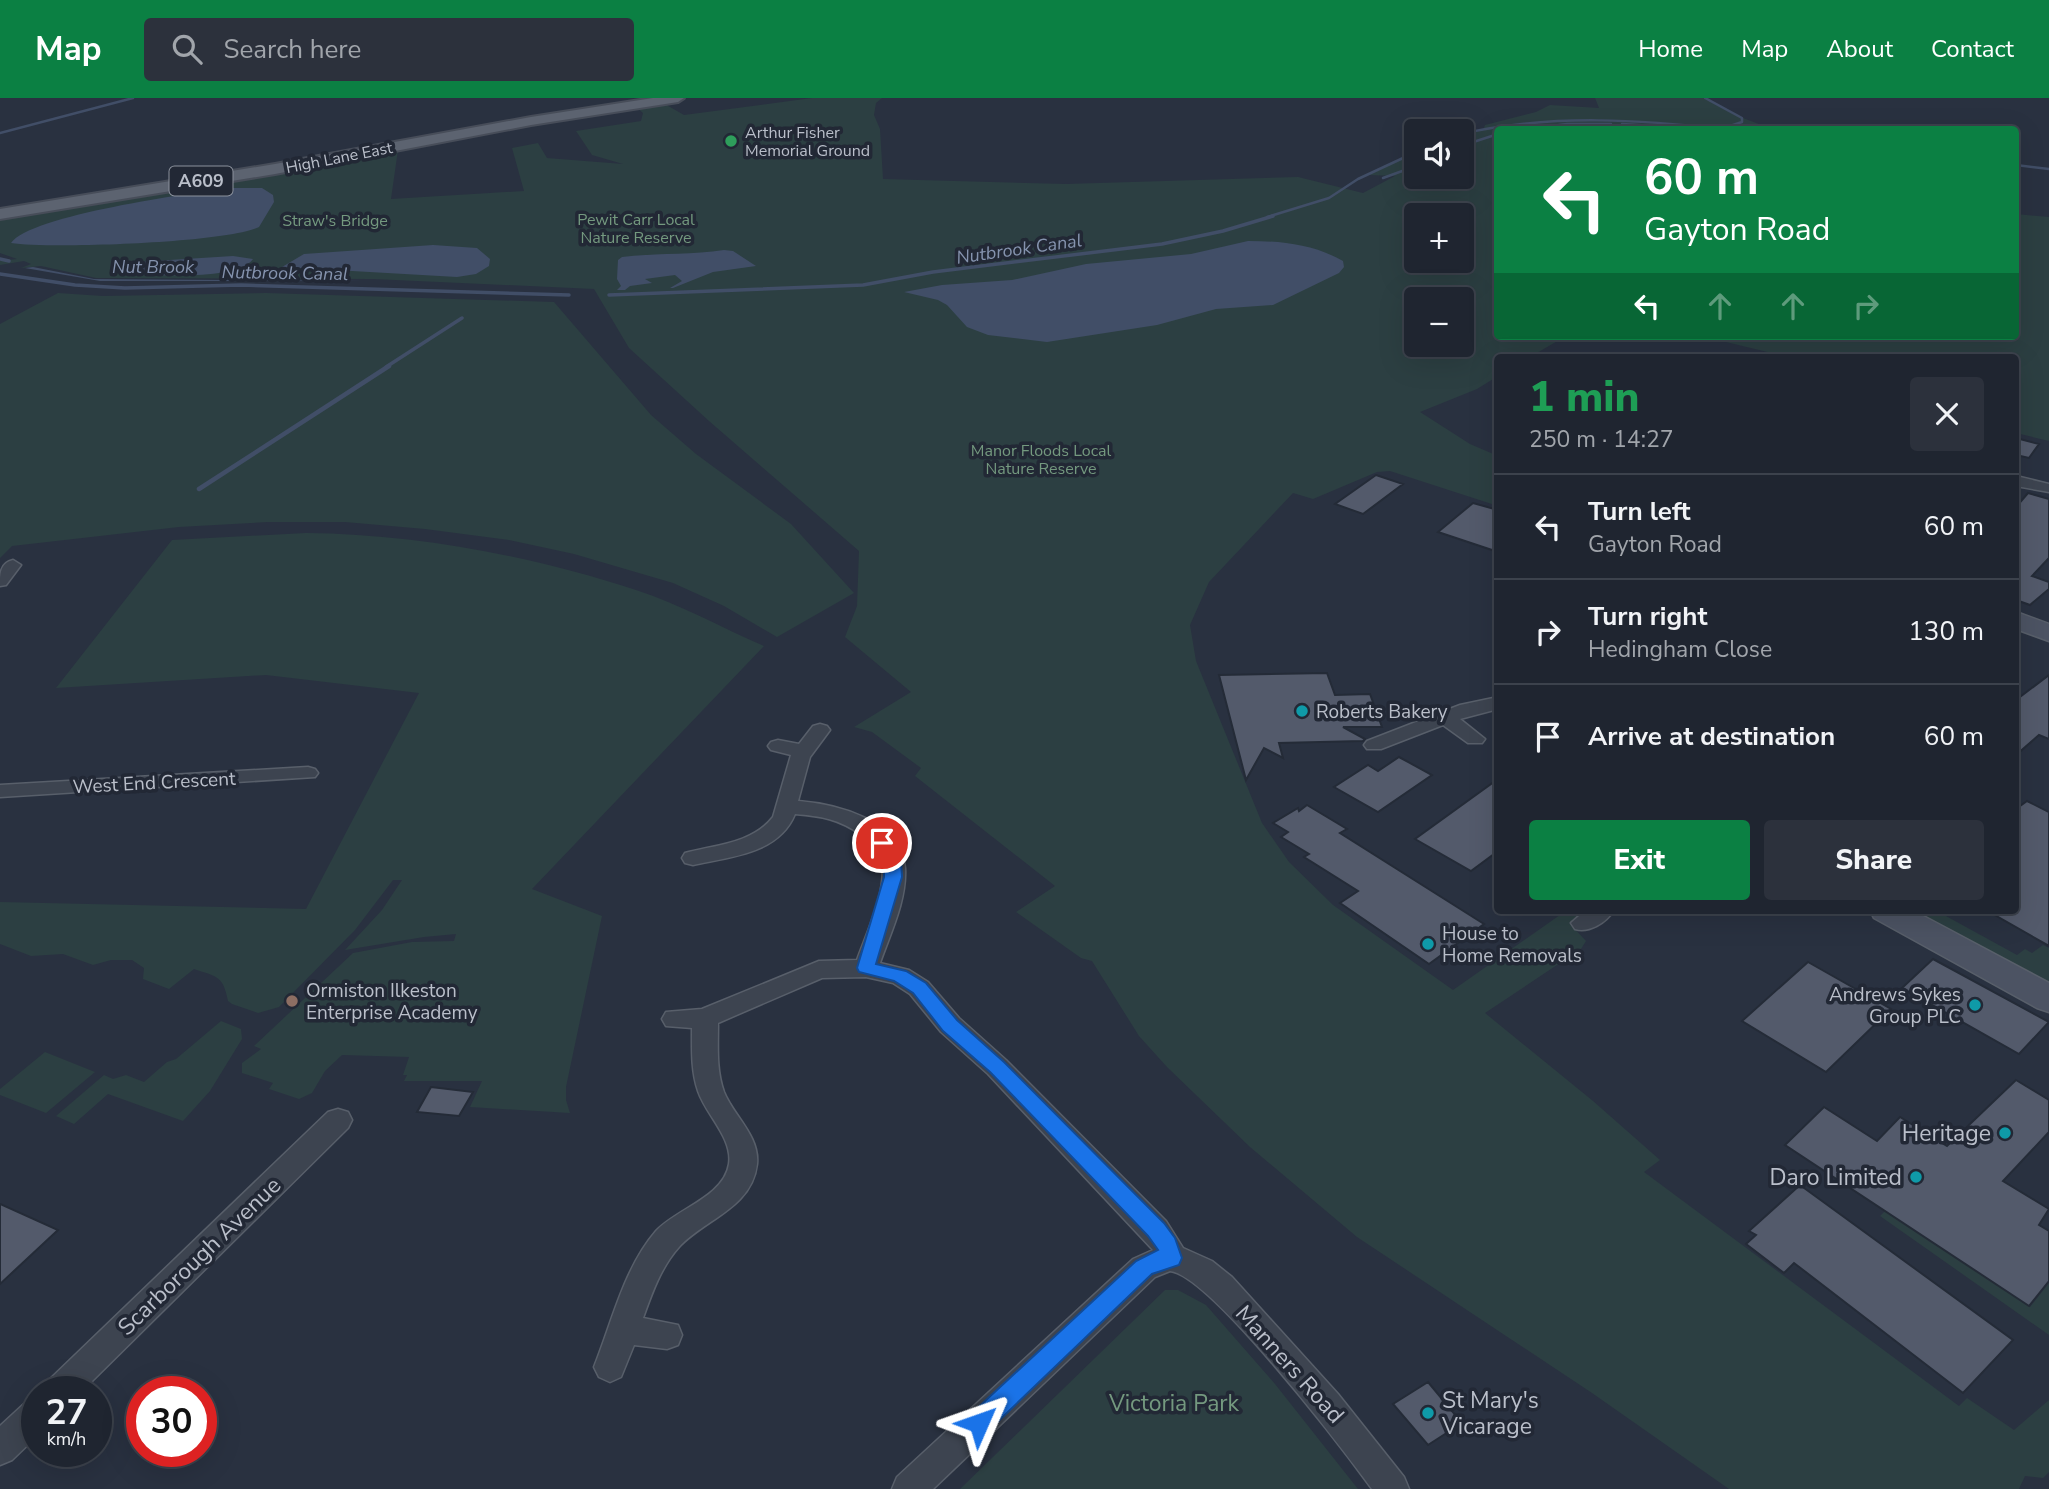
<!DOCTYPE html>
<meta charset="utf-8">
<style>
:root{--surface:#1f2530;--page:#2c313c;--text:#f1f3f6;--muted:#a1a5ab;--line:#3c424c;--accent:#0b8043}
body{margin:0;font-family:"Nunito Sans",sans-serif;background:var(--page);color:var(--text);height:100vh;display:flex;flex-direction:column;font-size:26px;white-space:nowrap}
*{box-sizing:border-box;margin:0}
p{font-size:23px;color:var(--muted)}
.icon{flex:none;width:38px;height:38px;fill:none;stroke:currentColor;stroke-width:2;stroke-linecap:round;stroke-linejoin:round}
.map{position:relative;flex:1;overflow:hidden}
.drawer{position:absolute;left:1494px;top:256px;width:525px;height:560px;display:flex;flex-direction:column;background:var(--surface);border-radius:7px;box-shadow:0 7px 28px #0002,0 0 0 2px var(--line)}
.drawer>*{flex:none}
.guide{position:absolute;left:1494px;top:28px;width:525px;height:214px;border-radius:7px;box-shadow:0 7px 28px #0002,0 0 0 2px var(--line);background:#0b8043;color:#fff;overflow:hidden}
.tools{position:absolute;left:1404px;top:21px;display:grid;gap:14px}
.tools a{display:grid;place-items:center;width:70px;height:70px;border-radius:7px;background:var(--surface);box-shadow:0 7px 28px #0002,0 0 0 2px var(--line);font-size:35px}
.speed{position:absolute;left:21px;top:1278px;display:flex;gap:14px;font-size:35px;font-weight:700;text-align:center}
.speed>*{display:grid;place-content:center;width:91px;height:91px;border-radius:50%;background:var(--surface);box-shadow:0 7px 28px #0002,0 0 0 2px var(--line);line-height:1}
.speed small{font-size:18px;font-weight:400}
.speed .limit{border:10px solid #d22;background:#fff;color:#111}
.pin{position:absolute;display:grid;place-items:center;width:60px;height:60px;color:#fff;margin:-30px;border:4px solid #fff;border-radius:50%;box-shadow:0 2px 7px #0007}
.me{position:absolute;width:77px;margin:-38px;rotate:47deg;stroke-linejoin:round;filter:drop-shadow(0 0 5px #0008)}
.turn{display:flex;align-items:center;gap:24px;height:147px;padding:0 35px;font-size:32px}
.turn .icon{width:91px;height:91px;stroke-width:2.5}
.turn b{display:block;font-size:49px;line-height:60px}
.lanes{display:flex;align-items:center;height:66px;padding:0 35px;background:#0003;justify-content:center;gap:35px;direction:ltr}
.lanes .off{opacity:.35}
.round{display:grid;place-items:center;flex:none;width:74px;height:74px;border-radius:7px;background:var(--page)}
.overview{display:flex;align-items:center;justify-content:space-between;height:119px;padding:0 35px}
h1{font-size:42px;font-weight:800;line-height:52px;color:#1e9e55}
.button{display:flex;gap:14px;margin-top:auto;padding:14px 35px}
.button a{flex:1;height:80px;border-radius:7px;background:var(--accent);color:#fff;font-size:28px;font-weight:800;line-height:80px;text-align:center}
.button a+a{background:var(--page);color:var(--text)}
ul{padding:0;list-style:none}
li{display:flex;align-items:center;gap:21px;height:105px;padding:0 35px;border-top:2px solid var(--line)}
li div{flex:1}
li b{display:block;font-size:26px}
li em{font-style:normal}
header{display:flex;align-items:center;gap:42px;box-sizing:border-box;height:98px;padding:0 35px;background:var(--accent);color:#fff}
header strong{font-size:33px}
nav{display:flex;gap:38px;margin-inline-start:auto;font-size:24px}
.search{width:490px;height:63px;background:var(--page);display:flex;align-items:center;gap:18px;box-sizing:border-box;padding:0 24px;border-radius:7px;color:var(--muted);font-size:26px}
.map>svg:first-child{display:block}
</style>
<header>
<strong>Map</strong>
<div class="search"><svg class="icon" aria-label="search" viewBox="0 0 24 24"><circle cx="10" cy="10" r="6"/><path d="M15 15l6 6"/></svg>Search here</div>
<nav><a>Home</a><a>Map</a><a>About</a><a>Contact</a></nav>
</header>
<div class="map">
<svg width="2049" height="1391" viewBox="0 0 2049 1391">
<rect width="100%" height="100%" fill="#293140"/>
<path fill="#2c3f42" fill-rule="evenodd" d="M812 0H882L876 5 874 17 880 31 883 81 1066 86 1298 79 1363 95 1395 78 1369 77 1416 54V79H1461V38L1483 32 1485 27 1536 14 1550 7 1599 10 1595 0H1703L1735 17 1772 31 1498 32V238H1566L1530 259H1498V278L1477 291 1420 314 1470 346 1498 358V408L1390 373 1377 374 1313 401 1293 395 1209 484 1190 527 1196 563 1262 725 1289 764 1333 807 1453 892 1567 812H1586L1576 820 1572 828 1586 843 1581 851 1485 915 1593 1003 1660 1062 1644 1074 1959 1308 1967 1300 2014 1332 2049 1302V1374L2043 1380 2025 1378 2019 1391H1729L1592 1295 1357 1139 1250 1049 1167 969 1139 938 1092 863 1081 860 1016 814 1055 788 915 678 921 670 872 634 854 629 911 594 845 539 857 508 859 453 709 323 629 250 594 191 373 181 96 180 41 168 21 170 31 166 24 163 0 167V163L17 161 0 155V119L398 52 391 101 524 93 512 50 538 45 547 60 623 66 592 57 576 33 641 23 643 15 636 9 663 5 684 17ZM1416 117H1461V163H1416ZM1416 201H1461V247H1416Z
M2016 116 2049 119V343L2016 335V259H1788L1701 238H2016Z
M58 195 103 198 266 195 554 204 651 317 696 356 791 426 854 495 777 539 724 508 673 485 574 456 509 442 425 431 345 424H268L179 429 12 448 0 460V226Z
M306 435C417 436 531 458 636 492 680 506 722 530 764 548L532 791 602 818 566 989V1002L570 1015 470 1009 482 983H404L407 977H403L409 959 342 957 325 973 312 995 299 1001 269 991 273 985 242 975V965L261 951 254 948 353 855 412 844 454 843 456 836 424 839 345 852 382 812 402 782H393L355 832 279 909 258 915 232 906 228 903C223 878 218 879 194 871L169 891 143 881 144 870 132 862H111L93 867 63 856 31 858 0 846V804L306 811 419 595 266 577 56 590 172 442Z
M1910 812H1935L2017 857 2025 851 2032 855 2043 847 2049 850V885Z
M221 923 241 931 242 941 210 993 183 1023 108 996 74 1026 56 1018 104 977 113 981 126 977 144 984 167 964 176 961Z
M45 954 95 974 46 1015 0 997V991Z
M1885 1113 2030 1209 2049 1185V1237L1880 1118Z
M1165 1192H1178L1206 1207 1275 1286 1358 1391H960Z"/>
<path fill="#414e67" d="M231 90H262L273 97 274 104 259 129C227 145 50 151 11 145 31 117 191 95 231 90Z
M1248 143C1281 143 1313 146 1343 163L1344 169 1339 175 1273 207 1216 211 1157 227 1047 244 988 237 967 229 947 207 938 202 904 194 942 187 1012 182 1086 166 1191 156Z
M433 147 477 150 490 161 489 168 476 176 457 179 282 169 304 156Z
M724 152 733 153 756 168 713 174 673 190H670L682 183 675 177 645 181 652 185 630 188 625 192H617L621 188 617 181 618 162 622 159C656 155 690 157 724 152Z
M233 158 253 161C237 184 152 176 124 176L110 171 122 165Z
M33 169 94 181 363 183H100L25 170Z"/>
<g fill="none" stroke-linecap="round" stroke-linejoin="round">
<path stroke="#414e67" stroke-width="2.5" d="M1705 0 1742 20V24L1727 29
M1622 26 1670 29
M1521 32 1567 26H1611
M0 35 133 0
M1461 36C1553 15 1642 22 1735 32
M1461 48 1498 36
M2016 67 2049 71
M1383 80 1416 68
M1267 119 1329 100 1358 81 1416 54"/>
<path stroke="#414e67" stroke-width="3.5" d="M0 161 9 163
M0 176 75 187 125 190 241 187 569 197
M609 197 863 187 933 174 1162 146 1223 133 1273 118
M386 269 462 220"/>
<path stroke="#414e67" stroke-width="4.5" d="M199 391 389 268"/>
</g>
<path fill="#535a6b" stroke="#242b37" stroke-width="2" d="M2016 340 2039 346 2029 360 2016 357Z
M1376 377 1403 386 1363 416 1335 406Z
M2028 395 2049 401V460L2032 478 2049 484V491L2030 507 2016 502V409Z
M1473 405 1498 412V454L1438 434Z
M1327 575 1335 597 1370 596 1382 629H1343L1365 641 1363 643 1279 645 1283 660 1264 650 1246 682 1219 577Z
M2049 577V641L2039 637 2016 657V602Z
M1399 659 1432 677 1378 714 1334 689 1368 667 1378 673Z
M1498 681V753L1471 773 1415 741Z
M2027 703 2049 714V848L1986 812H2016V711Z
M1307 707 1347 731 1340 735 1484 826 1429 866 1340 805 1358 793 1304 759 1309 756 1281 739 1288 734 1273 725 1298 710 1299 713Z
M1933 861 2049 924 2019 956 1902 890Z
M1808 864 1891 911 1826 974 1742 923Z
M2016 982 2049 1002V1034L2003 1083 2049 1111 2039 1127 2049 1133V1183L2029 1208 1785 1047 1824 1009 1877 1043 1900 1019 1947 1048Z
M431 989 473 994 459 1018 417 1014Z
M1800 1087 2013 1242 1963 1295 1794 1165 1784 1175 1746 1146 1756 1137 1749 1133Z
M0 1106 58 1132 0 1186Z
M1428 1284 1462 1325 1428 1347 1393 1306Z"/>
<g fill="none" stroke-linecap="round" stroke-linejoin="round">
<g stroke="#585f6a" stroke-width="3">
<path id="street" d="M2016 378 2049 386V394L2016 388Z
M13 462 21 467 6 487 0 488C0 476 0 465 13 462Z
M1498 599V611L1460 621 1485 641 1482 645H1468L1443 627 1381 651H1367L1364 647 1367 643 1460 607Z
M820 626 827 628 830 632 810 659 798 703C836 706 902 722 905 770 907 802 890 836 880 865L909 872 928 884 959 920 1006 962 1166 1123 1183 1150 1212 1163 1232 1179 1338 1296 1404 1379 1409 1391H1372C1343 1351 1210 1177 1170 1173L1155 1179 933 1391H892L897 1379 1133 1161 1153 1152 988 976 941 934 910 896 893 885 866 879 822 880 718 925C718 948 716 972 724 994 733 1017 760 1038 757 1066 752 1110 705 1121 679 1149 661 1169 652 1195 643 1220L678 1227 682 1237 678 1247 667 1251 634 1247 621 1279 610 1284 599 1279 594 1269C612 1224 624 1170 656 1133 676 1111 724 1099 729 1066 733 1040 706 1017 698 993 691 973 692 951 692 930L666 928 662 921 666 914 702 911 819 863 857 862C866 836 889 789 881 762 878 752 869 744 861 737 840 721 820 718 795 716 779 756 729 759 693 767L685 765 682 760 685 755C715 747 752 746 773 719L791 657 771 652 768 648 771 644 778 642 799 646 813 628Z
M308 669 315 671 318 675 315 679 0 699V687Z
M1586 812H1614C1606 825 1589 835 1575 831L1571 825Z
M338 1011 348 1014 352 1022 348 1030 82 1293H44L49 1282 328 1014Z
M37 1300V1338L12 1362 0 1367V1328L26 1304Z"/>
</g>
<g stroke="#585f6a" stroke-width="3">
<path id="secondary" d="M2016 514 2049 526V543L2016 531Z
M1870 812H1912L2049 885V914L2037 910 1874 820Z"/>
</g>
<g stroke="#474d59" stroke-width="4">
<path id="primary" d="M653 0H684L678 4 531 27 275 76 0 121V111L275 66 531 19Z"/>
</g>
<use href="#street" fill="#3d4450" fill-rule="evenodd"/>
<use href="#secondary" fill="#4c5363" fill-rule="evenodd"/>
<use href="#primary" fill="#5c6370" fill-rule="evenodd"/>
</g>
<path fill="#1a73e8" stroke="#114b97" stroke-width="2" d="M882 740 888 741 901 762 902 779 876 866 906 873 926 885 957 922 1004 964 1164 1125 1175 1140 1182 1160 1179 1167 1152 1176 988 1333 979 1337 971 1333 967 1325 971 1316 1136 1163 1158 1152 1148 1138 990 974 943 933 913 895 894 883 859 874 857 870 884 779V762L874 745Z"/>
<circle fill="#2e9e5b" stroke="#222835" stroke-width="2.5" cx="731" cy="43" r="7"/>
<g fill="#0f9aa8" stroke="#222835" stroke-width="2.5">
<circle cx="1302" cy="613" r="7"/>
<circle cx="1428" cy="846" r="7"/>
<circle cx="1975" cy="907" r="7"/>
<circle cx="2005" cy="1035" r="7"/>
<circle cx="1916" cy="1079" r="7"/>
<circle cx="1428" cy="1315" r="7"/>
</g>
<circle fill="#8d6e63" stroke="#222835" stroke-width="2.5" cx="292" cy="903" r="7"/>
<g text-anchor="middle" stroke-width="7" stroke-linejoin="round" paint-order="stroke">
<g font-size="16" fill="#babfca" stroke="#222835" text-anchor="start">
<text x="745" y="40">Arthur Fisher<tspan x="745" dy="18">Memorial Ground</tspan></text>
</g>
<g font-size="16" fill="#babfca" stroke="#222835">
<text transform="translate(339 59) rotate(-11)" y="6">High Lane East</text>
</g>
<g font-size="16" fill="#74997f" stroke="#222835">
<text x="636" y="127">Pewit Carr Local<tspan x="636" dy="18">Nature Reserve</tspan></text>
<text x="335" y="128">Straw's Bridge</text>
<text x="1041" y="358">Manor Floods Local<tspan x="1041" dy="18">Nature Reserve</tspan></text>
</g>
<rect fill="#222835" stroke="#8c929d" stroke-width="2" x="169.5" y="68.5" width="63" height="29" rx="5"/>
<g font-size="18" font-weight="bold" fill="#babfca">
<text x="201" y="89">A609</text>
</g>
<g font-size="18" font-style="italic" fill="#8593ae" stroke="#222835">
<text transform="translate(1019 151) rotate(-8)" y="6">Nutbrook Canal</text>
<text x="153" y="175">Nut Brook</text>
<text transform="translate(285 175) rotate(1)" y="6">Nutbrook Canal</text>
</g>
<g font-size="19" fill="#babfca" stroke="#222835" text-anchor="start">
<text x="1316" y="620">Roberts Bakery</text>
<text x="1442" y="842">House to<tspan x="1442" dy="22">Home Removals</tspan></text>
<text x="306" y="899">Ormiston Ilkeston<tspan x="306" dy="22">Enterprise Academy</tspan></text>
<text x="1961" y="903" text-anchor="end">Andrews Sykes<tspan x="1961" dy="22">Group PLC</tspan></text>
</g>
<g font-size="19" fill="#babfca" stroke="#222835">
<text transform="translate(154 684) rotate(-3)" y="7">West End Crescent</text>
</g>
<g font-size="23" fill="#babfca" stroke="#222835" text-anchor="end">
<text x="1991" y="1043">Heritage</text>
<text x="1902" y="1087">Daro Limited</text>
<text x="1442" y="1310" text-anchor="start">St Mary's<tspan x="1442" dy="26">Vicarage</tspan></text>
</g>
<g font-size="23" fill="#babfca" stroke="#222835">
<text transform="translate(199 1158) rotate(-44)" y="8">Scarborough Avenue</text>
<text transform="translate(1290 1266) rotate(48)" y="8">Manners Road</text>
</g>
<g font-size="23" fill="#74997f" stroke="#222835">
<text x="1174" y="1313">Victoria Park</text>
</g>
</g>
</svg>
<div class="tools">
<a><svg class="icon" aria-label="sound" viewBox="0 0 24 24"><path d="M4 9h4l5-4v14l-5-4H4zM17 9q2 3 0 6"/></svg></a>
<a>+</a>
<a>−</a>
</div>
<div class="speed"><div>27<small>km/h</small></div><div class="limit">30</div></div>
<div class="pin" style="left:882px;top:745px;background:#d93025"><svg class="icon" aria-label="arrive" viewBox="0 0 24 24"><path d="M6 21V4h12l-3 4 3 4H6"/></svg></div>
<svg class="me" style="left:979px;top:1325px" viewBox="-20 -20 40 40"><path d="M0-17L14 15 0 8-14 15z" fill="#1a73e8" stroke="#fff" stroke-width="4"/></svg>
<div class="guide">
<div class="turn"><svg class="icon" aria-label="left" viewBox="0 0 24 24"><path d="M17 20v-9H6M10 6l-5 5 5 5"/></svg><div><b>60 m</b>Gayton Road</div></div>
<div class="lanes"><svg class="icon" aria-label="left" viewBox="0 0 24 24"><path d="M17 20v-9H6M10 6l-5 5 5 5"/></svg><svg class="icon off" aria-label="ahead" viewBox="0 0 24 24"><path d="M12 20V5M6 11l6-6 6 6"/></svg><svg class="icon off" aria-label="ahead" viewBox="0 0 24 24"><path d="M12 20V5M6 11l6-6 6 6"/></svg><svg class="icon off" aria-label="right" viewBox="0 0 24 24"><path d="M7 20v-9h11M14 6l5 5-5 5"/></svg></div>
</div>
<section class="drawer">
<div class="overview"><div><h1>1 min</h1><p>250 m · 14:27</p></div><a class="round"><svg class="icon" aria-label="close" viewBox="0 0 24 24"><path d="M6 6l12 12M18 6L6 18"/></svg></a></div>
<ul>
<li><svg class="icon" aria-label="left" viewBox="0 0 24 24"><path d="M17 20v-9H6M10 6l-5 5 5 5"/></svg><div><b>Turn left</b><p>Gayton Road</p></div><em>60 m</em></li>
<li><svg class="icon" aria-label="right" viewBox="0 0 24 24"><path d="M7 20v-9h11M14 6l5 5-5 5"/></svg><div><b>Turn right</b><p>Hedingham Close</p></div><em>130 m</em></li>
<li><svg class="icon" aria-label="arrive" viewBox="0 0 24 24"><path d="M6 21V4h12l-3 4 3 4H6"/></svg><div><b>Arrive at destination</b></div><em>60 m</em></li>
</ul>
<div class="button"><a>Exit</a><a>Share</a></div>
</section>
</div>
